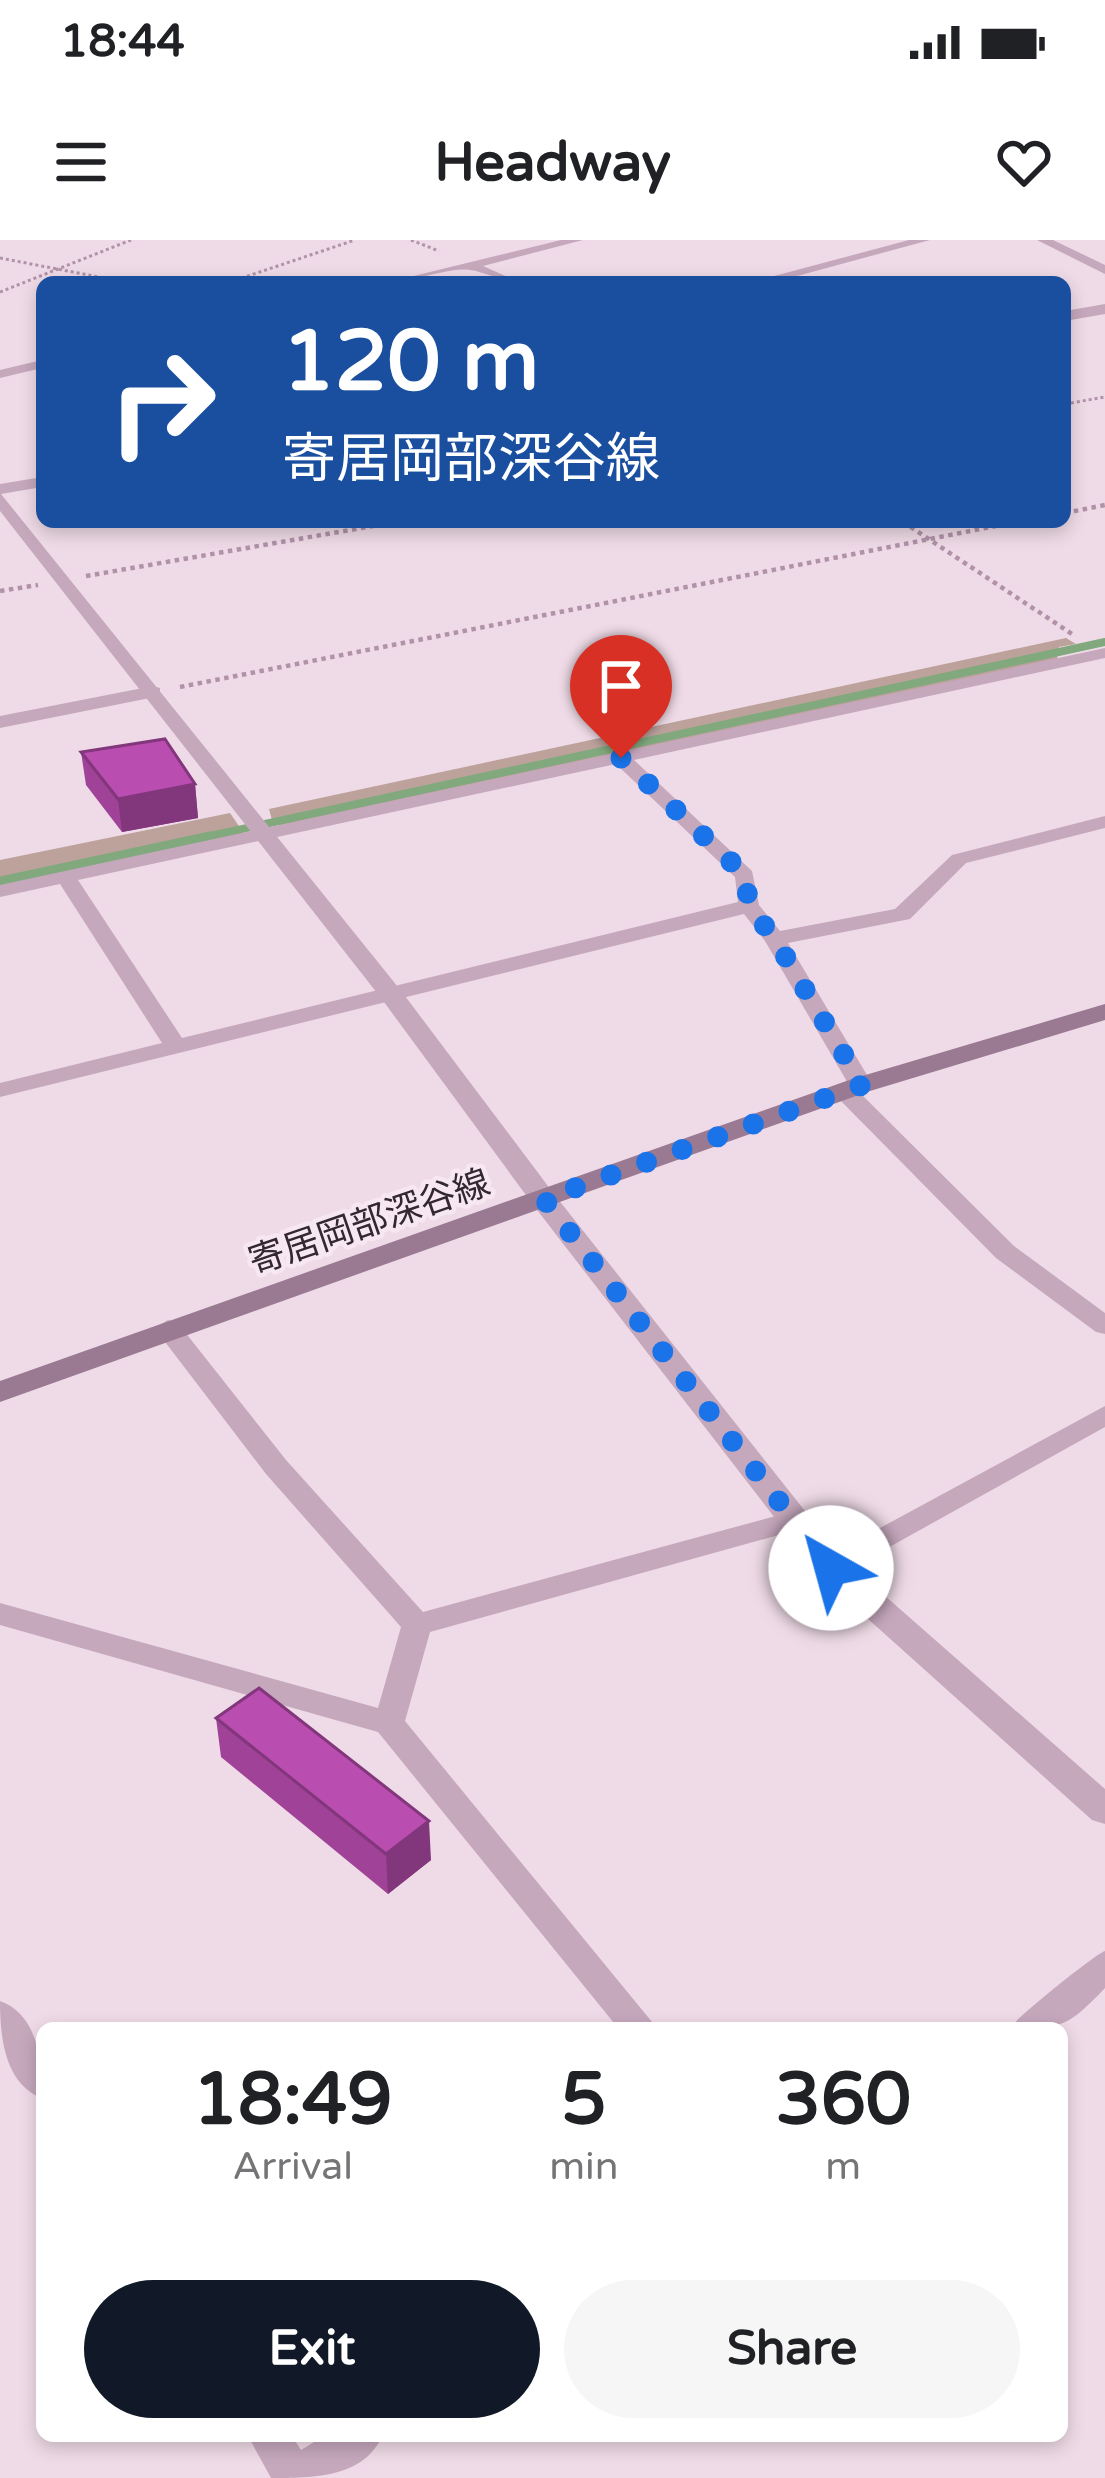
<!DOCTYPE html>
<meta charset="utf-8">
<style>
:root{--surface:#fff;--page:#f6f6f6;--text:#202124;--muted:#757577;--accent:#111827}
body{margin:0;font-family:"Varela Round","Noto Sans JP",sans-serif;background:var(--page);color:var(--text);height:100vh;display:flex;flex-direction:column;font-size:45px;white-space:nowrap}
*{box-sizing:border-box;margin:0}
p{font-size:39px;color:var(--muted)}
.icon{flex:none;width:66px;height:66px;fill:none;stroke:currentColor;stroke-width:2;stroke-linecap:round;stroke-linejoin:round}
.map{position:relative;flex:1;overflow:hidden}
.sheet{position:absolute;left:36px;top:1782px;width:1032px;height:420px;display:flex;flex-direction:column;background:var(--surface);border-radius:18px;box-shadow:0 6px 18px #0003}
.sheet>*{flex:none}
.banner{position:absolute;left:36px;top:36px;width:1035px;height:252px;border-radius:18px;box-shadow:0 6px 18px #0003;background:#1a4fa0;color:#fff;overflow:hidden}
.pin{position:absolute;display:grid;place-items:center;width:102px;height:102px;color:#fff;margin:-123px -51px;border-radius:50% 50% 50% 0;rotate:-45deg;box-shadow:0 0 12px #0007}
.pin .icon{rotate:45deg}
.me{position:absolute;width:132px;margin:-66px;rotate:322deg;stroke-linejoin:round;filter:drop-shadow(0 0 9px #0008)}
.turn{display:flex;align-items:center;gap:42px;height:252px;padding:0 48px;font-size:54px}
.turn .icon{width:156px;height:156px;stroke-width:2.5}
.turn b{display:block;font-size:84px;line-height:102px}
.eta{display:flex;justify-content:space-evenly;align-items:center;height:204px;text-align:center}
.eta b{font-size:72px;font-weight:700;line-height:84px}
.cta{display:flex;gap:24px;margin-top:auto;padding:24px 48px}
.cta a{flex:1;height:138px;border-radius:72px;background:var(--accent);color:#fff;font-size:48px;font-weight:700;line-height:138px;text-align:center}
.cta a+a{background:var(--page);color:var(--text)}
.status{display:flex;justify-content:space-between;align-items:center;height:84px;padding:0 60px;background:var(--surface);direction:ltr}
.status svg{height:33px;fill:currentColor}
header{display:flex;justify-content:space-between;align-items:center;height:156px;padding:0 48px;background:var(--surface);font-size:54px;font-weight:700}
.map>svg:first-child{display:block}
</style>
<div class="status"><b>18:44</b><svg viewBox="0 0 49 12"><path d="M0 12V9h3v3zM5 12V6h3v6zM10 12V3h3v9zM15 12V0h3v12zM26 1h20v11H26zM47 4h2v5h-2z"/></svg></div>
<header><svg class="icon" aria-label="menu" viewBox="0 0 24 24"><path d="M4 6h16M4 12h16M4 18h16"/></svg>Headway<svg class="icon" aria-label="heart" viewBox="0 0 24 24"><path d="M12 20l-8-8c-3-5 5-10 8-4 3-6 11-1 8 4z"/></svg></header>
<div class="map">
<svg width="1105" height="2238" viewBox="0 0 1105 2238">
<rect width="100%" height="100%" fill="#efdbe7"/>
<path fill="#bda29c" d="M1066 398 1076 404 1059 407 1057 420 281 586 272 580 269 569Z
M230 573 245 595 0 647V620Z"/>
<g fill="none" stroke-linecap="round" stroke-linejoin="round">
<path stroke="#81a97d" stroke-width="8" d="M196 599 1105 402"/>
<path stroke="#81a97d" stroke-width="9" d="M0 641 210 596"/>
<path stroke="#b192a9" stroke-width="3" stroke-dasharray="3 3" stroke-linecap="butt" d="M411 0 439 11
M0 18 125 42
M230 42 355 0
M0 52 131 0
M1065 164 1105 157"/>
<path stroke="#b192a9" stroke-width="4.5" stroke-dasharray="4.5 4.5" stroke-linecap="butt" d="M1065 273 1105 265
M903 282 1075 396
M86 336 396 282
M0 351 38 345
M180 447 1016 282"/>
<path fill="#c6a8bd" fill-rule="evenodd" d="M561 0H583L483 26 519 42C500 42 487 32 470 30 448 27 415 42 389 42Z
M909 0H930L775 42H752Z
M1037 0H1053L1105 25V34Z
M42 120V128L0 138V130Z
M1105 408V418L634 520 752 631 759 665 780 691 895 669 952 615 1105 576V588L966 623 910 679 788 703 873 845 858 851 1014 1006 1105 1073V1094L1096 1092 996 1018 836 856 832 851 836 846 849 845 765 701 744 674 0 857V843L162 803 60 644 0 657V645ZM616 524 735 637 738 662 182 798 78 640Z
M153 446 160 448V456L0 488V476Z
M168 1080 177 1082 286 1220 423 1372 794 1271 804 1274 809 1281 804 1288 430 1392 405 1481 657 1788H618L378 1492 0 1385V1363L378 1468 401 1387 266 1234 159 1094 155 1088Z
M1105 1166V1187L841 1334H821L816 1327 821 1320Z
M1105 1711V1748C1067 1787 1065 1788 1010 1788 1014 1780 1095 1714 1105 1711Z
M0 1761C39 1775 42 1823 42 1858 4 1844 0 1795 0 1761Z
M248 2196H292L301 2210 324 2196H382C364 2238 312 2238 271 2238Z"/>
<path fill="#c6a8bd" fill-rule="evenodd" d="M1105 64V74L1065 81V71Z
M42 237V247L1 254 402 752 554 954 843 1319 1105 1549V1584L1092 1580 819 1335 534 966 384 762 0 271V244Z"/>
<path fill="#997a92" fill-rule="evenodd" d="M1105 764V780L870 851 0 1162V1141L852 839Z"/>
</g>
<path fill="#a04297" d="M81 512 195 544 198 578 122 592 86 545Z
M216 1478 431 1620 388 1654 221 1517Z"/>
<path fill="#82367b" d="M195 544 198 578 122 592 118 559Z
M429 1581 431 1620 388 1654 386 1614Z"/>
<path fill="#ba4db0" stroke="#82367b" stroke-width="3" d="M165 499 195 544 118 559 81 512Z
M259 1448 429 1581 386 1614 216 1478Z"/>
<g fill="none" stroke-linecap="round" stroke-linejoin="round">
<path stroke="#1a73e8" stroke-width="21" stroke-dasharray="0 37.8" d="M621 518 745 635 749 666 775 699 862 845 544 959 831 1328"/>
</g>
<g text-anchor="middle" stroke-width="9" stroke-linejoin="round" paint-order="stroke">
<g font-size="36" fill="#332831" stroke="#f7e7f1">
<text transform="translate(369 981) rotate(-19)" y="13">寄居岡部深谷線</text>
</g>
</g>
</svg>
<div class="pin" style="left:621px;top:518px;background:#d93025"><svg class="icon" aria-label="arrive" viewBox="0 0 24 24"><path d="M6 21V4h12l-3 4 3 4H6"/></svg></div>
<svg class="me" style="left:831px;top:1328px" viewBox="-20 -20 40 40"><circle r="19" fill="#fff"/><path d="M0-13L10 11 0 6-10 11z" fill="#1a73e8"/></svg>
<div class="banner">
<div class="turn"><svg class="icon" aria-label="right" viewBox="0 0 24 24"><path d="M7 20v-9h11M14 6l5 5-5 5"/></svg><div><b>120 m</b>寄居岡部深谷線</div></div>
</div>
<section class="sheet">
<div class="eta">
<div><b>18:49</b><p>Arrival</p></div>
<div><b>5</b><p>min</p></div>
<div><b>360</b><p>m</p></div>
</div>
<div class="cta"><a>Exit</a><a>Share</a></div>
</section>
</div>
